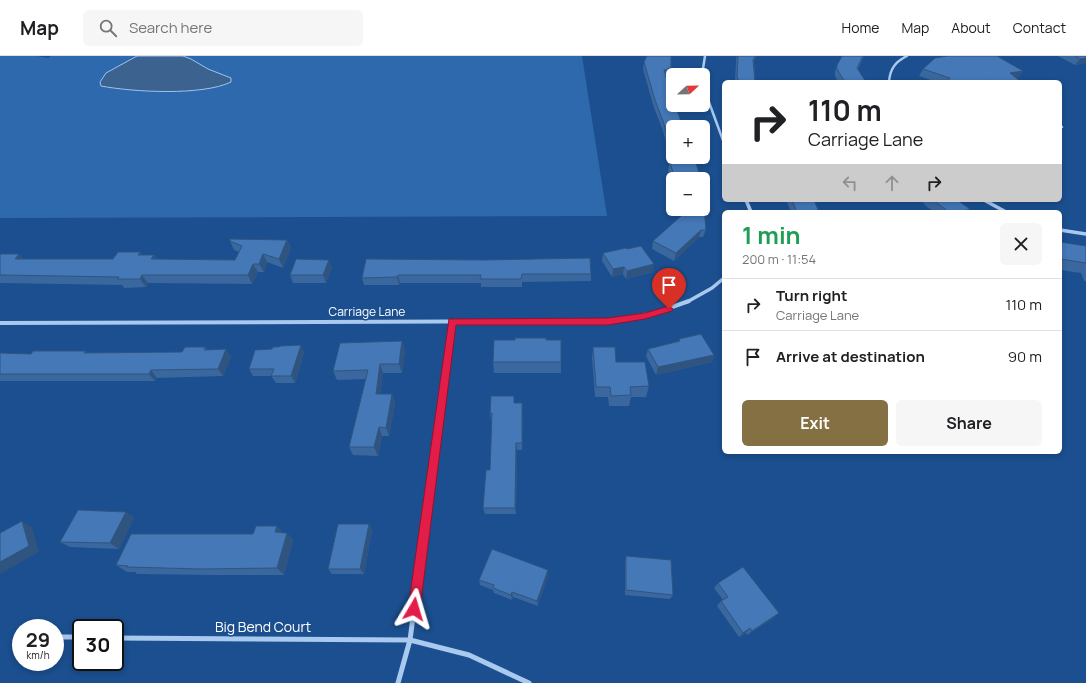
<!DOCTYPE html>
<meta charset="utf-8">
<style>
:root{--surface:#fff;--page:#f6f6f6;--text:#202124;--muted:#757577;--line:#e0e0e0;--accent:#847042}
body{margin:0;font-family:Manrope,sans-serif;background:var(--page);color:var(--text);height:100vh;display:flex;flex-direction:column;font-size:15px;white-space:nowrap}
*{box-sizing:border-box;margin:0}
p{font-size:13px;color:var(--muted)}
.icon{flex:none;width:22px;height:22px;fill:none;stroke:currentColor;stroke-width:2;stroke-linecap:round;stroke-linejoin:round}
.map{position:relative;flex:1;overflow:hidden}
.sheet{position:absolute;left:722px;top:154px;width:340px;height:244px;display:flex;flex-direction:column;background:var(--surface);border-radius:6px;box-shadow:0 2px 6px #0003}
.sheet>*{flex:none}
.top-card{position:absolute;left:722px;top:24px;width:340px;height:122px;border-radius:6px;box-shadow:0 2px 6px #0003;background:#fff;color:var(--text);overflow:hidden}
.needle{width:26px;rotate:68deg}
.buttons{position:absolute;left:666px;top:12px;display:grid;gap:8px}
.buttons a{display:grid;place-items:center;width:44px;height:44px;border-radius:6px;background:var(--surface);box-shadow:0 2px 6px #0003;font-size:20px}
.speed{position:absolute;left:12px;top:563px;display:flex;gap:8px;font-size:20px;font-weight:700;text-align:center}
.speed>*{display:grid;place-content:center;width:52px;height:52px;border-radius:50%;background:var(--surface);box-shadow:0 2px 6px #0003;line-height:1}
.speed small{font-size:10px;font-weight:400}
.speed .limit{border:2px solid #111;border-radius:6px;background:#fff;color:#111}
.pin{position:absolute;display:grid;place-items:center;width:34px;height:34px;color:#fff;margin:-41px -17px;border-radius:50% 50% 50% 0;rotate:-45deg;box-shadow:0 0 4px #0007}
.pin .icon{rotate:45deg}
.me{position:absolute;width:44px;margin:-22px;rotate:7deg;stroke-linejoin:round;filter:drop-shadow(0 0 3px #0008)}
.turn{display:flex;align-items:center;gap:14px;height:84px;padding:0 20px;font-size:18px}
.turn .icon{width:52px;height:52px;stroke-width:2.5}
.turn b{display:block;font-size:28px;line-height:34px}
.lanes{display:flex;align-items:center;height:38px;padding:0 20px;background:#0003;justify-content:center;gap:20px;direction:ltr}
.lanes .off{opacity:.35}
.round{display:grid;place-items:center;flex:none;width:42px;height:42px;border-radius:6px;background:var(--page)}
.summary{display:flex;align-items:center;justify-content:space-between;height:68px;padding:0 20px}
h1{font-size:24px;font-weight:700;line-height:30px;color:#1e9e55}
.cta{display:flex;gap:8px;margin-top:auto;padding:8px 20px}
.cta a{flex:1;height:46px;border-radius:6px;background:var(--accent);color:#fff;font-size:16px;font-weight:700;line-height:46px;text-align:center}
.cta a+a{background:var(--page);color:var(--text)}
ul{padding:0;list-style:none}
li{display:flex;align-items:center;gap:12px;height:52px;padding:0 20px;border-top:1px solid var(--line)}
li div{flex:1}
li b{display:block;font-size:15px}
li em{font-style:normal}
header{display:flex;align-items:center;gap:24px;box-sizing:border-box;height:56px;padding:0 20px;background:var(--surface);border-bottom:1px solid var(--line)}
header strong{font-size:19px}
nav{display:flex;gap:22px;margin-inline-start:auto;font-size:14px}
.search{width:280px;height:36px;background:var(--page);display:flex;align-items:center;gap:10px;box-sizing:border-box;padding:0 14px;border-radius:6px;color:var(--muted);font-size:15px}
.map>svg:first-child{display:block}
</style>
<header>
<strong>Map</strong>
<div class="search"><svg class="icon" aria-label="search" viewBox="0 0 24 24"><circle cx="10" cy="10" r="6"/><path d="M15 15l6 6"/></svg>Search here</div>
<nav><a>Home</a><a>Map</a><a>About</a><a>Contact</a></nav>
</header>
<div class="map">
<svg width="1086" height="627" viewBox="0 0 1086 627">
<rect width="100%" height="100%" fill="#1b4f8f"/>
<path fill="#2e69ad" d="M0 0H37L48 2 51 0H582L607 160 0 162Z"/>
<path fill="#3c6290" stroke="#9cc4f0" d="M137 0H183L191 3 208 13 231 22V26C202 40 133 36 101 30L100 26 106 17Z"/>
<g fill="none" stroke-linecap="round" stroke-linejoin="round">
<path stroke="#a9c9ee" stroke-width="2.5" d="M702 19 705 0
M889 26C890 13 895 6 907 0
M703 30 724 87
M1060 71H1062"/>
<path stroke="#a9c9ee" stroke-width="3.5" d="M746 144 751 156
M984 144 1006 156
M1060 174 1086 178
M687 246 712 232 724 222"/>
<path stroke="#a9c9ee" stroke-width="4" d="M0 267 609 265 655 257 689 245
M432 416 452 265"/>
<path stroke="#a9c9ee" stroke-width="5" d="M55 581H81
M115 582 410 584 469 599 529 627
M398 627 410 584 432 415"/>
</g>
<path fill="#3a679d" d="M737 0H756L754 5 755 26H735L736 3Z
M864 0 858 13 866 26H838L835 20V16L837 9Z
M1058 0H1086V7L1075 9Z
M644 6 671 12 670 19H667V21H666L671 36V38L673 71V101H694L701 123H673V129L668 114 670 106H672L662 72 654 52 643 13Z
M923 13 1023 15 1018 22 1017 23 1021 26H937L919 20Z
M703 129 706 152 705 158 706 174 703 181H699L674 205 652 193 653 185 683 159H682L680 153H703Z
M786 144H814L819 156H791Z
M921 144H957L968 156H934L926 150Z
M287 184 291 192 283 212 267 206 264 216H258L252 228 148 227 146 231 124 232 122 229 0 227V198H19L23 203H113L140 196 142 199H154L157 203 235 204 239 196 234 194 230 185Z
M1060 186 1086 190V225H1084L1081 217 1060 214Z
M627 193 653 216 626 223 623 218 612 221 602 205 603 197Z
M366 203 591 218V225L522 226V231H481V227H400L399 229H364L362 222Z
M332 211 326 227H293L290 219Z
M679 283 714 299 712 306 656 319 646 300 648 293 679 285Z
M546 284 561 306V317H494L493 306Z
M402 285 405 294 402 317H383L380 338H392L395 347 389 380H382L378 400 353 399 349 391 366 323 337 324 333 315Z
M301 289 304 297 295 327H276L271 320H253L249 313 272 293 279 291Z
M205 291 207 294 231 301 223 320 157 322 155 325H0V297L31 298 85 295 87 297 182 296Z
M593 291 616 306 649 330 646 341H631L629 350H609L608 341H595L592 302Z
M515 347H522L523 354 522 394H517L516 458H485L483 452 490 414 492 364H491L490 357Z
M126 456 134 462 119 493 70 491 60 486Z
M369 468 372 474 364 518H332L328 513Z
M277 470 283 477H287L293 484 284 519H209L137 518 135 516H127L116 509 253 478Z
M626 500 673 539 670 543 625 539V506Z
M548 519 538 550 513 541 512 544 494 537 493 534 480 529 479 524Z
M718 527 774 562 747 579 746 577 739 581 717 550 721 545 723 544 714 532Z"/>
<path fill="#305480" d="M1086 2V7L1075 9 1080 3Z
M1023 15 1018 22 1005 24 1010 17Z
M970 153 968 156H960Z
M701 174 699 181 674 205 676 197Z
M287 184 291 192 283 212 279 203Z
M140 196 146 204 138 199Z
M19 198 26 206 15 203Z
M263 198 267 206 264 216 259 208Z
M154 199 160 208 151 203Z
M329 204 332 211 326 227 323 219Z
M253 208 258 216 252 228 248 219Z
M654 208 653 216 626 223 627 215Z
M624 211 623 218 612 221 613 213Z
M142 219 148 227 146 231 140 223Z
M398 219 400 227 399 229 397 221Z
M402 285 405 294 402 317 399 308Z
M301 289 304 297 295 327 291 320Z
M226 293 231 301 223 320 218 313Z
M714 299 712 306 656 319 658 311Z
M380 308 383 317 379 347 376 338Z
M151 314 157 322 155 325 149 318Z
M392 338 395 347 389 380 386 372Z
M522 347 523 354 522 394Z
M379 371 382 380 378 400 374 391Z
M516 387 517 394 516 458 515 452Z
M126 456 134 462 119 493 110 487Z
M22 465 32 471 39 496 0 518V506Z
M369 468 372 474 364 518 360 513Z
M277 470 284 477 275 476Z
M287 477 293 484 284 519 277 512Z
M548 514V519L538 550 537 545Z
M512 536 513 541 512 544 511 539Z
M779 557 774 562 747 579 752 575Z
M750 572 746 577 739 581 743 577Z"/>
<path fill="#4478b7" stroke="#305480" d="M647 0H671V12H668V14H664L671 36H670L673 44V49H675L683 71H673V99L663 65 655 44 644 6Z
M738 0H755L753 4 755 26H739L737 21Z
M842 0H863L857 12 866 26H845L837 13V9Z
M948 0H997L1023 15 1010 17 1021 26H992L989 24 988 26H947L950 22 923 13 935 2Z
M1075 0H1086V2L1080 3Z
M674 101H694L701 123H675L670 106H674Z
M703 129 704 132 706 152H704L706 174H701L676 197 653 185 689 153H703Z
M792 144H814L819 156H797Z
M933 144H957L970 153 960 156H949Z
M230 183 287 184 279 203 263 198 259 208H253L248 219H142L140 223H117L119 221 0 219V198H19L15 203H113L118 196H140L138 199H154L151 203 235 204 242 190 230 185Z
M1060 186 1086 190V207L1061 203 1060 201Z
M641 190 654 208 627 215 624 211 613 213 603 197 626 192 627 193Z
M590 202 591 218H522L521 223H480L481 219H398L397 221 362 222 366 203 483 204Z
M296 203 329 204 323 219H290Z
M701 278 714 299 658 311 648 293 680 285 679 283Z
M515 282H546V284H561V306H493L494 284H515Z
M402 285 399 308H380L376 338H392L386 372 379 371 374 391H349L368 314 333 315 340 287Z
M301 289 291 320H271L274 313H249L255 294 272 293 273 291H279L280 290Z
M185 291H205L204 294 226 293 218 313 151 314 149 318H0V297L31 298 33 295H85L84 297 182 296Z
M593 291H615L616 306H645L649 330 630 331 631 339 611 340 610 331H596Z
M491 340H514V347H522V387H516L515 452H483L486 414H490L492 357H490Z
M78 454 126 456 110 487 60 486Z
M22 465 29 490 0 506V477Z
M338 468H369L360 513H328Z
M256 470H277L275 476 287 477 277 512 201 513 127 511 128 510 116 509 131 478H253Z
M492 493 548 514 537 545 512 536 511 539 493 532 494 529 479 524Z
M626 500 671 504 673 539 626 534Z
M743 511 779 557 752 575 750 572 743 577 721 545 728 541 718 527Z"/>
<path fill="#e11d48" stroke="#92132f" d="M669 250 673 253 672 255 645 263 608 269H456L420 553 419 557 414 559 410 557 408 553 449 263 608 262 645 257Z"/>
<g text-anchor="middle" stroke-width="3" stroke-linejoin="round" paint-order="stroke">
<g font-size="12" fill="#fff" stroke="#1b4f8f">
<text x="367" y="260">Carriage Lane</text>
</g>
<g font-size="14" fill="#fff" stroke="#1b4f8f">
<text x="263" y="576">Big Bend Court</text>
</g>
</g>
</svg>
<div class="buttons">
<a><svg class="needle" viewBox="-14 -14 28 28"><path d="M0-13l5 13h-10z" fill="#e53935"/><path d="M0 13l5-13h-10z" fill="#757577"/></svg></a>
<a>+</a>
<a>−</a>
</div>
<div class="speed"><div>29<small>km/h</small></div><div class="limit">30</div></div>
<div class="pin" style="left:669px;top:253px;background:#d93025"><svg class="icon" aria-label="arrive" viewBox="0 0 24 24"><path d="M6 21V4h12l-3 4 3 4H6"/></svg></div>
<svg class="me" style="left:414px;top:553px" viewBox="-20 -20 40 40"><path d="M0-17L14 15 0 8-14 15z" fill="#e11d48" stroke="#fff" stroke-width="4"/></svg>
<div class="top-card">
<div class="turn"><svg class="icon" aria-label="right" viewBox="0 0 24 24"><path d="M7 20v-9h11M14 6l5 5-5 5"/></svg><div><b>110 m</b>Carriage Lane</div></div>
<div class="lanes"><svg class="icon off" aria-label="left" viewBox="0 0 24 24"><path d="M17 20v-9H6M10 6l-5 5 5 5"/></svg><svg class="icon off" aria-label="ahead" viewBox="0 0 24 24"><path d="M12 20V5M6 11l6-6 6 6"/></svg><svg class="icon" aria-label="right" viewBox="0 0 24 24"><path d="M7 20v-9h11M14 6l5 5-5 5"/></svg></div>
</div>
<section class="sheet">
<div class="summary"><div><h1>1 min</h1><p>200 m · 11:54</p></div><a class="round"><svg class="icon" aria-label="close" viewBox="0 0 24 24"><path d="M6 6l12 12M18 6L6 18"/></svg></a></div>
<ul>
<li><svg class="icon" aria-label="right" viewBox="0 0 24 24"><path d="M7 20v-9h11M14 6l5 5-5 5"/></svg><div><b>Turn right</b><p>Carriage Lane</p></div><em>110 m</em></li>
<li><svg class="icon" aria-label="arrive" viewBox="0 0 24 24"><path d="M6 21V4h12l-3 4 3 4H6"/></svg><div><b>Arrive at destination</b></div><em>90 m</em></li>
</ul>
<div class="cta"><a>Exit</a><a>Share</a></div>
</section>
</div>
